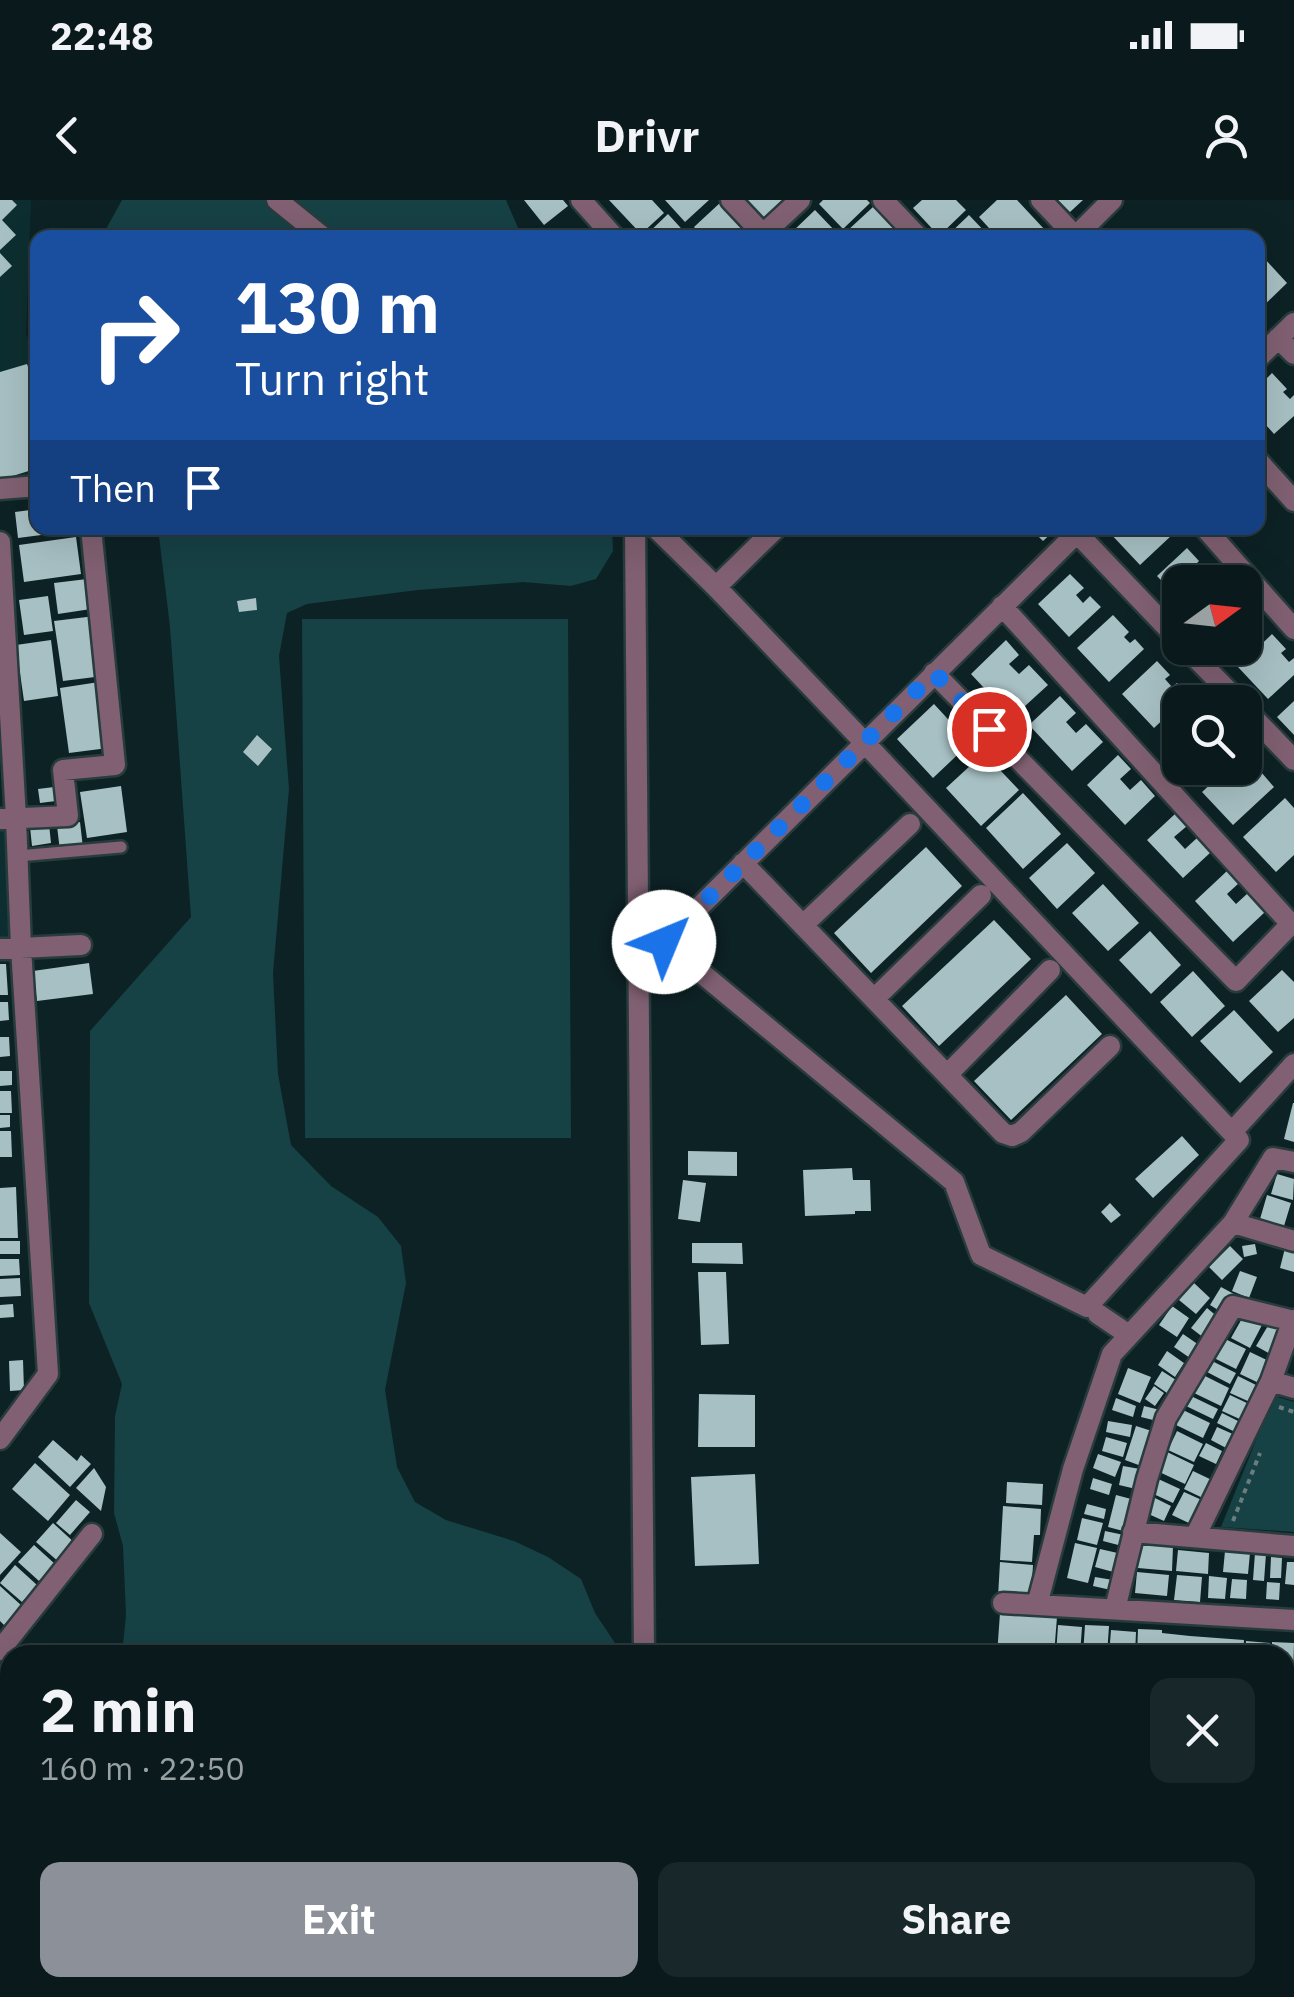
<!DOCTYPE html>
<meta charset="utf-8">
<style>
:root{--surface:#0a1a1c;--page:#182729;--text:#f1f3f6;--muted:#99a1a3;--line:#2a383b;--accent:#8c9099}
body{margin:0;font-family:"IBM Plex Sans",sans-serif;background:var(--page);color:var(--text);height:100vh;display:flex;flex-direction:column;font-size:38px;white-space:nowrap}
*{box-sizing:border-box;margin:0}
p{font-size:32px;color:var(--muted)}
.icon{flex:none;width:55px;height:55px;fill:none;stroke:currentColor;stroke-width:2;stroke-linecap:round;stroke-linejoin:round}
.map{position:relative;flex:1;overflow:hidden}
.details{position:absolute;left:0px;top:1445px;width:1295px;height:352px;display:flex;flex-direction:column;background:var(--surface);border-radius:30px 30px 0 0;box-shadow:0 10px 40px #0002,0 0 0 2px var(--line)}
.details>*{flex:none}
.top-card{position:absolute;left:30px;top:30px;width:1235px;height:305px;border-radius:20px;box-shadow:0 10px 40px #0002,0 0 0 2px var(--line);background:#1a4fa0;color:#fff;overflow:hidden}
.needle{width:65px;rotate:75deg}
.buttons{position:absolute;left:1162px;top:365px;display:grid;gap:20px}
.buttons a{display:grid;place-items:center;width:100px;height:100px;border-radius:20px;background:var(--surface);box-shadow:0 10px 40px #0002,0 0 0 2px var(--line);font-size:50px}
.pin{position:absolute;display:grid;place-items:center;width:85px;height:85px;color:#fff;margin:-42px;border:5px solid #fff;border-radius:50%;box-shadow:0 2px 10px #0007}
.me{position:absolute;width:110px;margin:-55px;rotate:45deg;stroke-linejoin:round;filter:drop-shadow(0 0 8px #0008)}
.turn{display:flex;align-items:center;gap:35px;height:210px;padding:0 40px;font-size:45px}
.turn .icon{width:130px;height:130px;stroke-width:2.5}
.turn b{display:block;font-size:70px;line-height:85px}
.then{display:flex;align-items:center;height:95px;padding:0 40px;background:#0003;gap:20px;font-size:38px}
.round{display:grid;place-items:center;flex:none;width:105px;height:105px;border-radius:20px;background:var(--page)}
.summary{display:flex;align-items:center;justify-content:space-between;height:170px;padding:0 40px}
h1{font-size:60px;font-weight:700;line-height:75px}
.primary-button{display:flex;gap:20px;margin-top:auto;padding:20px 40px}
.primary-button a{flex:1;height:115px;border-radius:20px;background:var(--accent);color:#fff;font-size:40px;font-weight:700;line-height:115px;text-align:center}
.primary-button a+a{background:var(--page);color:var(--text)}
.status{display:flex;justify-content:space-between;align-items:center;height:70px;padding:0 50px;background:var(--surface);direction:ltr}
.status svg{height:28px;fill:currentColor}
header{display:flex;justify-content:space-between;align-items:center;height:130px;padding:0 40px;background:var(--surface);font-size:45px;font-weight:700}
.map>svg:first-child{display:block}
</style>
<div class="status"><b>22:48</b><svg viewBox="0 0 49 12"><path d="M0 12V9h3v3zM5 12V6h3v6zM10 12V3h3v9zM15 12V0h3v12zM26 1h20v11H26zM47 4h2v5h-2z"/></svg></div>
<header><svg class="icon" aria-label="back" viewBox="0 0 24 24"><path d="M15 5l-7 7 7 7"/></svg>Drivr<svg class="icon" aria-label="person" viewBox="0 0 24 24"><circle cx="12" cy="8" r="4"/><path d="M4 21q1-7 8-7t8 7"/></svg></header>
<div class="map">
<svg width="1294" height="1797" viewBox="0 0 1294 1797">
<rect width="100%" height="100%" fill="#0d2225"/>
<path fill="#0d2e30" d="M0 0H31L26 135 37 152V282L0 285Z
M0 629H7L12 742H0Z
M0 1746 10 1755V1788H100V1797H0Z"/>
<path fill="#164145" d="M122 0H506L522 37 101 38Z
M158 328H612L613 351 596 379 571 386 523 382 418 390 307 404 287 413 279 456 289 589 273 773 278 874 291 945 331 986 378 1017 401 1046 406 1083 385 1190 397 1267 415 1302 446 1320 514 1341 548 1357 581 1379 595 1413 617 1446 618 1455H122L126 1415 123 1346 114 1313 115 1216 122 1184 89 1103 90 831 191 717 170 427Z
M302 419H568L571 938H305Z
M1274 1196 1294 1202V1332L1221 1327Z
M1285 1694H1294V1797H1271L1270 1788H1285Z
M97 1788H324L322 1797H96Z"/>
<path fill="#a7c0c3" d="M0 0H12L17 5 2 20 16 35 0 50Z
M524 0H563L568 6 544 25Z
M609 0H652L664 13 641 34Z
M665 0H709L685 22Z
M737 0H787L760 25Z
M823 0H867L870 3 843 29 819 4Z
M922 0H956L966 10 939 36 913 8Z
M997 0H1017L1045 30 1038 38H998L979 17Z
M1058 0H1083L1070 12Z
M721 2 749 32 743 38H704L694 27Z
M873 7 893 28 883 38H853L847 31Z
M815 10 837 33 832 38H795L791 33Z
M668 14 690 38H643Z
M969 15 988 35 986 38H945Z
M0 53 12 66 0 77Z
M1265 59 1287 83 1258 111V66Z
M27 164 38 196V268L0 280V172Z
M1272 173 1287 189 1283 192 1290 199 1294 195V216L1274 234 1258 216V187Z
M38 309V328H80V330L18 338 15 312Z
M1030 328H1057L1043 341Z
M1111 328H1166L1172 335 1140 365 1108 331Z
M76 337 81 374 24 382 19 345Z
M1187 348 1199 361 1196 364 1204 374 1208 370 1219 382H1180V400L1157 376Z
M1070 374 1084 388 1076 395 1083 403 1090 396 1101 407 1069 437 1038 404Z
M87 379 91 409 58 414 54 383Z
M48 396 53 431 24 435 19 400Z
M256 398 257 410 239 412 237 401Z
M1113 415 1129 432 1124 437 1130 443 1135 439 1144 449 1109 482 1077 448Z
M1248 415 1261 429 1245 444V418Z
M95 416 103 476 63 481 54 421Z
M1272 434 1286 449 1281 453 1289 462 1294 458V475L1268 499 1238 467Z
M51 440 58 496 24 501 16 445Z
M1006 440 1019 455 1009 464 1019 474 1029 465 1048 485 1012 518 971 474Z
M1221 448H1241L1231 458Z
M1157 461 1170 475 1165 479 1172 487 1177 483 1189 495 1154 528 1122 494Z
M99 482 108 548 69 553 60 488Z
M1060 496 1076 513 1066 522 1076 533 1086 524 1103 542 1072 571 1029 525Z
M1294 501V535L1277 517Z
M934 504 970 543 933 578 897 539Z
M1180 518V557L1161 536Z
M257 535 272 549 258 566 243 552Z
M984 553 1019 590 981 626 946 588Z
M1118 555 1131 569 1120 579 1130 590 1141 580 1155 596 1125 625 1087 585Z
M1245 555 1255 566 1252 568 1258 575 1261 572 1274 587 1233 625 1202 592 1228 568H1245Z
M62 586 64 600 40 603 38 589Z
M121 586 127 632 87 638 80 592Z
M1023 593 1061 634 1023 669 986 628Z
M1285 598 1294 608V655L1276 672 1243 637Z
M1175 614 1187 626 1174 637 1185 649 1197 638 1211 652 1183 678 1147 640Z
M80 622 83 648 60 651 57 626Z
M49 624 51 643 32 646 30 627Z
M1067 643 1095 673 1057 709 1029 678Z
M926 647 962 686 871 773 834 733Z
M1227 671 1239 683 1227 694 1236 704 1248 693 1265 712 1233 742 1195 701Z
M1103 684 1139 723 1108 751 1072 713Z
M994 720 1031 759 939 846 902 806Z
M1150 731 1181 765 1151 794 1119 760Z
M89 763 93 794 37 801 33 771Z
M0 764H6L8 795H0Z
M1282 770 1294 782V818L1278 832 1249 801Z
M1193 771 1225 806 1192 837 1160 802Z
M1066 795 1102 834 1011 920 974 881Z
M0 802H8L9 820 0 821Z
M1234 810 1273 852 1240 883 1200 841Z
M0 837H9L10 856 0 857Z
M0 871H12V885L0 886Z
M0 891H11L12 913H0Z
M1293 903H1294V942L1284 939Z
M0 915H10V927L0 928Z
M0 931H11L12 957H0Z
M1182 936 1199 955 1153 998 1135 979Z
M688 951 737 952V976L688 975Z
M852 968 853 980H870L871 1011H855V1014L805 1016 803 970Z
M1277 974 1294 979 1293 1000 1271 994Z
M683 980 706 983 700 1022 678 1019Z
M16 987 18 1038H0V988Z
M1267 995 1291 1003 1284 1026 1260 1019Z
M1110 1003 1121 1015 1111 1023 1101 1012Z
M0 1041H20V1054H0Z
M692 1043H742L743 1064 692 1063Z
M1255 1044 1257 1054 1244 1057 1242 1046Z
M1230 1046 1243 1059 1222 1080 1209 1067Z
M1285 1048 1294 1051V1072L1280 1068Z
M0 1059H19L20 1075 0 1076Z
M1240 1071 1257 1077 1249 1098 1232 1091Z
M698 1072H726L729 1144 701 1145Z
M20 1078 21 1096 0 1097V1079Z
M1194 1083 1210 1098 1196 1114 1179 1100Z
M1221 1087 1234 1094 1223 1113 1210 1105Z
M13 1104 14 1117 0 1118V1105Z
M1172 1106 1189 1118 1177 1137 1159 1125Z
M1207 1108 1219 1118 1204 1138 1191 1128Z
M1244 1115 1262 1125 1250 1148 1231 1138Z
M1269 1124 1284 1133 1272 1155 1256 1146Z
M1183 1134 1199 1145 1190 1158 1174 1147Z
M1223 1138 1246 1149 1236 1169 1214 1158Z
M1167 1151 1184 1163 1175 1177 1158 1165Z
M1250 1152 1271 1162 1261 1184 1240 1174Z
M23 1160 24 1190 10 1191 9 1161Z
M1212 1161 1236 1173 1230 1184 1207 1172Z
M1128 1168 1151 1177 1140 1203 1118 1194Z
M1162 1171 1176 1180 1167 1193 1154 1184Z
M1203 1175 1229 1188 1221 1206 1194 1193Z
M1238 1176 1258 1186 1250 1202 1230 1193Z
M1154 1186 1164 1193 1155 1206 1145 1199Z
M699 1194 755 1195V1247H698Z
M1230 1195 1251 1205 1244 1221 1222 1211Z
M1191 1196 1218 1209 1213 1219 1186 1206Z
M1116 1198 1136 1206 1133 1217 1112 1210Z
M1144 1206 1160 1210 1157 1221 1141 1217Z
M1183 1210 1210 1223 1203 1238 1176 1225Z
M1222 1213 1242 1223 1237 1233 1217 1223Z
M1108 1221 1132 1225 1130 1237 1106 1232Z
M1136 1226 1155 1232 1144 1267 1125 1260Z
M1217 1227 1235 1235 1228 1249 1211 1240Z
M1177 1231 1203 1244 1194 1262 1168 1250Z
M1106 1237 1127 1243 1123 1257 1102 1251Z
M53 1240 77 1261 81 1255 91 1264 70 1287 38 1257Z
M1206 1243 1222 1251 1216 1264 1199 1256Z
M1165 1251 1194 1265 1185 1284 1155 1270Z
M1098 1254 1121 1262 1115 1277 1093 1268Z
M35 1263 70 1295 48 1321 12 1289Z
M1123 1266 1140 1269 1136 1289 1119 1285Z
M94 1268 106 1287 101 1311 76 1288Z
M1193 1271 1214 1281 1205 1299 1184 1289Z
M755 1274 759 1364 695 1366 691 1277Z
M1154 1277 1180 1289 1173 1303 1147 1291Z
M1093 1278 1112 1284 1109 1295 1090 1289Z
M1007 1282 1043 1284 1042 1305 1006 1303Z
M1184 1292 1204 1301 1193 1325 1172 1315Z
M1116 1295 1135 1300 1127 1332 1108 1327Z
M1151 1296 1171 1306 1164 1321 1144 1312Z
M76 1300 90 1312 70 1335 56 1323Z
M1087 1304 1106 1309 1104 1319 1084 1314Z
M1003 1306 1041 1309 1040 1335H1034L1032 1362 1000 1360Z
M1082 1318 1103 1323 1097 1345 1077 1340Z
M53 1323 76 1344 60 1363 36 1342Z
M1105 1331 1124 1335 1122 1346 1103 1341Z
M0 1333 21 1352 0 1375Z
M1075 1343 1097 1348 1088 1383 1067 1378Z
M1139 1344 1173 1346 1172 1371 1138 1368Z
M34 1345 55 1364 39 1381 18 1362Z
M1100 1349 1122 1354 1117 1373 1095 1367Z
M1178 1350 1209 1353 1208 1374 1176 1371Z
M1225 1351 1250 1353 1248 1374 1223 1372Z
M1255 1353 1266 1354 1264 1381 1253 1380Z
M1271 1357 1282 1358 1281 1378H1270Z
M1000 1362 1033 1365 1031 1399 998 1397Z
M1287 1362H1294V1385L1285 1384Z
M15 1365 37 1385 22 1402 0 1383Z
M1137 1372 1169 1375 1167 1396 1135 1393Z
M1177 1375 1202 1377 1200 1402 1174 1400Z
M1209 1376 1227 1378 1225 1399 1208 1398Z
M1095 1377 1113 1380 1111 1390 1093 1386Z
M1232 1379 1247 1380 1246 1399 1230 1398Z
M1267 1382 1280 1383 1279 1400 1266 1399Z
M0 1386 22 1406 4 1425 0 1421Z
M1000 1413 1057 1417 1054 1455H997Z
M1058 1425 1082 1427 1080 1455H1056Z
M1085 1425 1109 1426 1107 1455H1083Z
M1138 1429 1162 1430V1433L1190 1436 1244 1440 1243 1455H1137Z
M1111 1430 1136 1432 1135 1455H1109Z
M1246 1441 1270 1443 1269 1455H1245Z
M1272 1442 1294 1443 1292 1517 1285 1516V1455H1272Z
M2 1508 10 1516V1519L0 1530Z
M10 1523V1543L0 1534Z
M1285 1546 1294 1547V1596H1285Z
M10 1551V1575L5 1581 0 1577V1563Z
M10 1607V1629L4 1636 0 1632V1618Z
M1285 1618H1294V1645L1285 1644Z
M2 1642 10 1649 0 1661V1644Z
M10 1711V1742L0 1733V1723Z
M10 1769V1788H23V1797H0V1778Z
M33 1788H64L65 1791 27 1797Z
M543 1788H642L643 1794 622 1797H544Z
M995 1788H1051V1797H995Z
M1080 1788H1152L1151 1797H1080Z
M1183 1788H1215V1797H1183Z
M1219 1788H1254V1797H1219Z
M737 1792V1797H698L697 1793Z"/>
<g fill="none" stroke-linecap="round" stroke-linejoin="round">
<g stroke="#283c3e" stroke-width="16">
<path id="service" d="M18 656 121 647"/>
</g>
<g stroke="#283c3e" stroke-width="25">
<path id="minor" d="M277 0 324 38
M581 0 615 38
M731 0 763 34
M883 0 919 38
M1041 0 1075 36
M759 38 800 0
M1074 38 1112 0
M1278 138 1294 154
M1258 158 1294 123
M1258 261 1294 301
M0 289 38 286
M635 328 644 1455
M656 328 716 387 865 543 1239 940 1087 1107 981 1055 954 982 664 742
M1205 328 1294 429
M1077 333 1180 441
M0 342 16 618 21 748 48 1174 0 1239
M716 387 776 328
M1186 448 1239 502
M934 473 1236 781 1291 724 1002 406
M1245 509 1294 560
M0 619 68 616 63 570 115 565 91 328
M743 663 1003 933 1012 936 1021 932 1110 846
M803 725 910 624
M0 749 81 745
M654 752 1082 328
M874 799 981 695
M947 875 1050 770
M1232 932 1294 864
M1233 1023 1294 1041
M1098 1114 1129 1135
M1271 1181 1294 1188
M1133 1332 1294 1346
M1195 1337 1271 1181 1293 1120
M1003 1403 1294 1420
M1037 1405 1073 1269 1112 1154 1233 1023 1273 958 1294 962
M1115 1409 1147 1279 1166 1218 1233 1106 1294 1121
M0 1450 92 1334
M0 1481 10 1490
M1285 1532 1294 1533
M0 1584 10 1593
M1285 1605H1294
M0 1684 10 1692
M1285 1690H1294
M71 1788 72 1797
M672 1788V1797
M1065 1788V1797
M1163 1788V1797
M1266 1788 1267 1797
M322 1797 323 1788
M364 1797 378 1788"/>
</g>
<path stroke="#6c7d7f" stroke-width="4" stroke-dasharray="5 5" stroke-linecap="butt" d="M1279 1207 1294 1212
M1233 1321 1260 1253
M1285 1775 1294 1774"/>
<use href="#service" stroke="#806072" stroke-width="11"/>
<use href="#minor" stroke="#806072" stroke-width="20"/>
</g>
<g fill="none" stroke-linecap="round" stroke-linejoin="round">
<path stroke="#1a73e8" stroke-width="18" stroke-dasharray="0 32.4" d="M664 742 934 473 989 529"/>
</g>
</svg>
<div class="buttons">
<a><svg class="needle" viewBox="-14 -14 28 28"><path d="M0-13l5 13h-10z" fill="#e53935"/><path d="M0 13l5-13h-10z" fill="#99a1a3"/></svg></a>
<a><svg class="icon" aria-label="search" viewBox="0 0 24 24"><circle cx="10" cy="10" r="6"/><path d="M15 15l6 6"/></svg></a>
</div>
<div class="pin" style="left:989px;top:529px;background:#d93025"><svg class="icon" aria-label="arrive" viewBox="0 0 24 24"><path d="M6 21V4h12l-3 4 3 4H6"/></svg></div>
<svg class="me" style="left:664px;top:742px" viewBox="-20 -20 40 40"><circle r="19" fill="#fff"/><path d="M0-13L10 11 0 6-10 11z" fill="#1a73e8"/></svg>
<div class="top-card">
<div class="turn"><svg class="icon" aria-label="right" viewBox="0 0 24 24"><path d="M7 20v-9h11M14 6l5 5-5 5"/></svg><div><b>130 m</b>Turn right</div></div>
<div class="then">Then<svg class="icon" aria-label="arrive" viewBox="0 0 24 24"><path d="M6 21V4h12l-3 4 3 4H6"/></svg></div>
</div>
<section class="details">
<div class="summary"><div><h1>2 min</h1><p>160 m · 22:50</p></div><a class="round"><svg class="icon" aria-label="close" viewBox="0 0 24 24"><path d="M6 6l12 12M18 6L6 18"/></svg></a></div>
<div class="primary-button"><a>Exit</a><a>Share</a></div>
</section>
</div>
